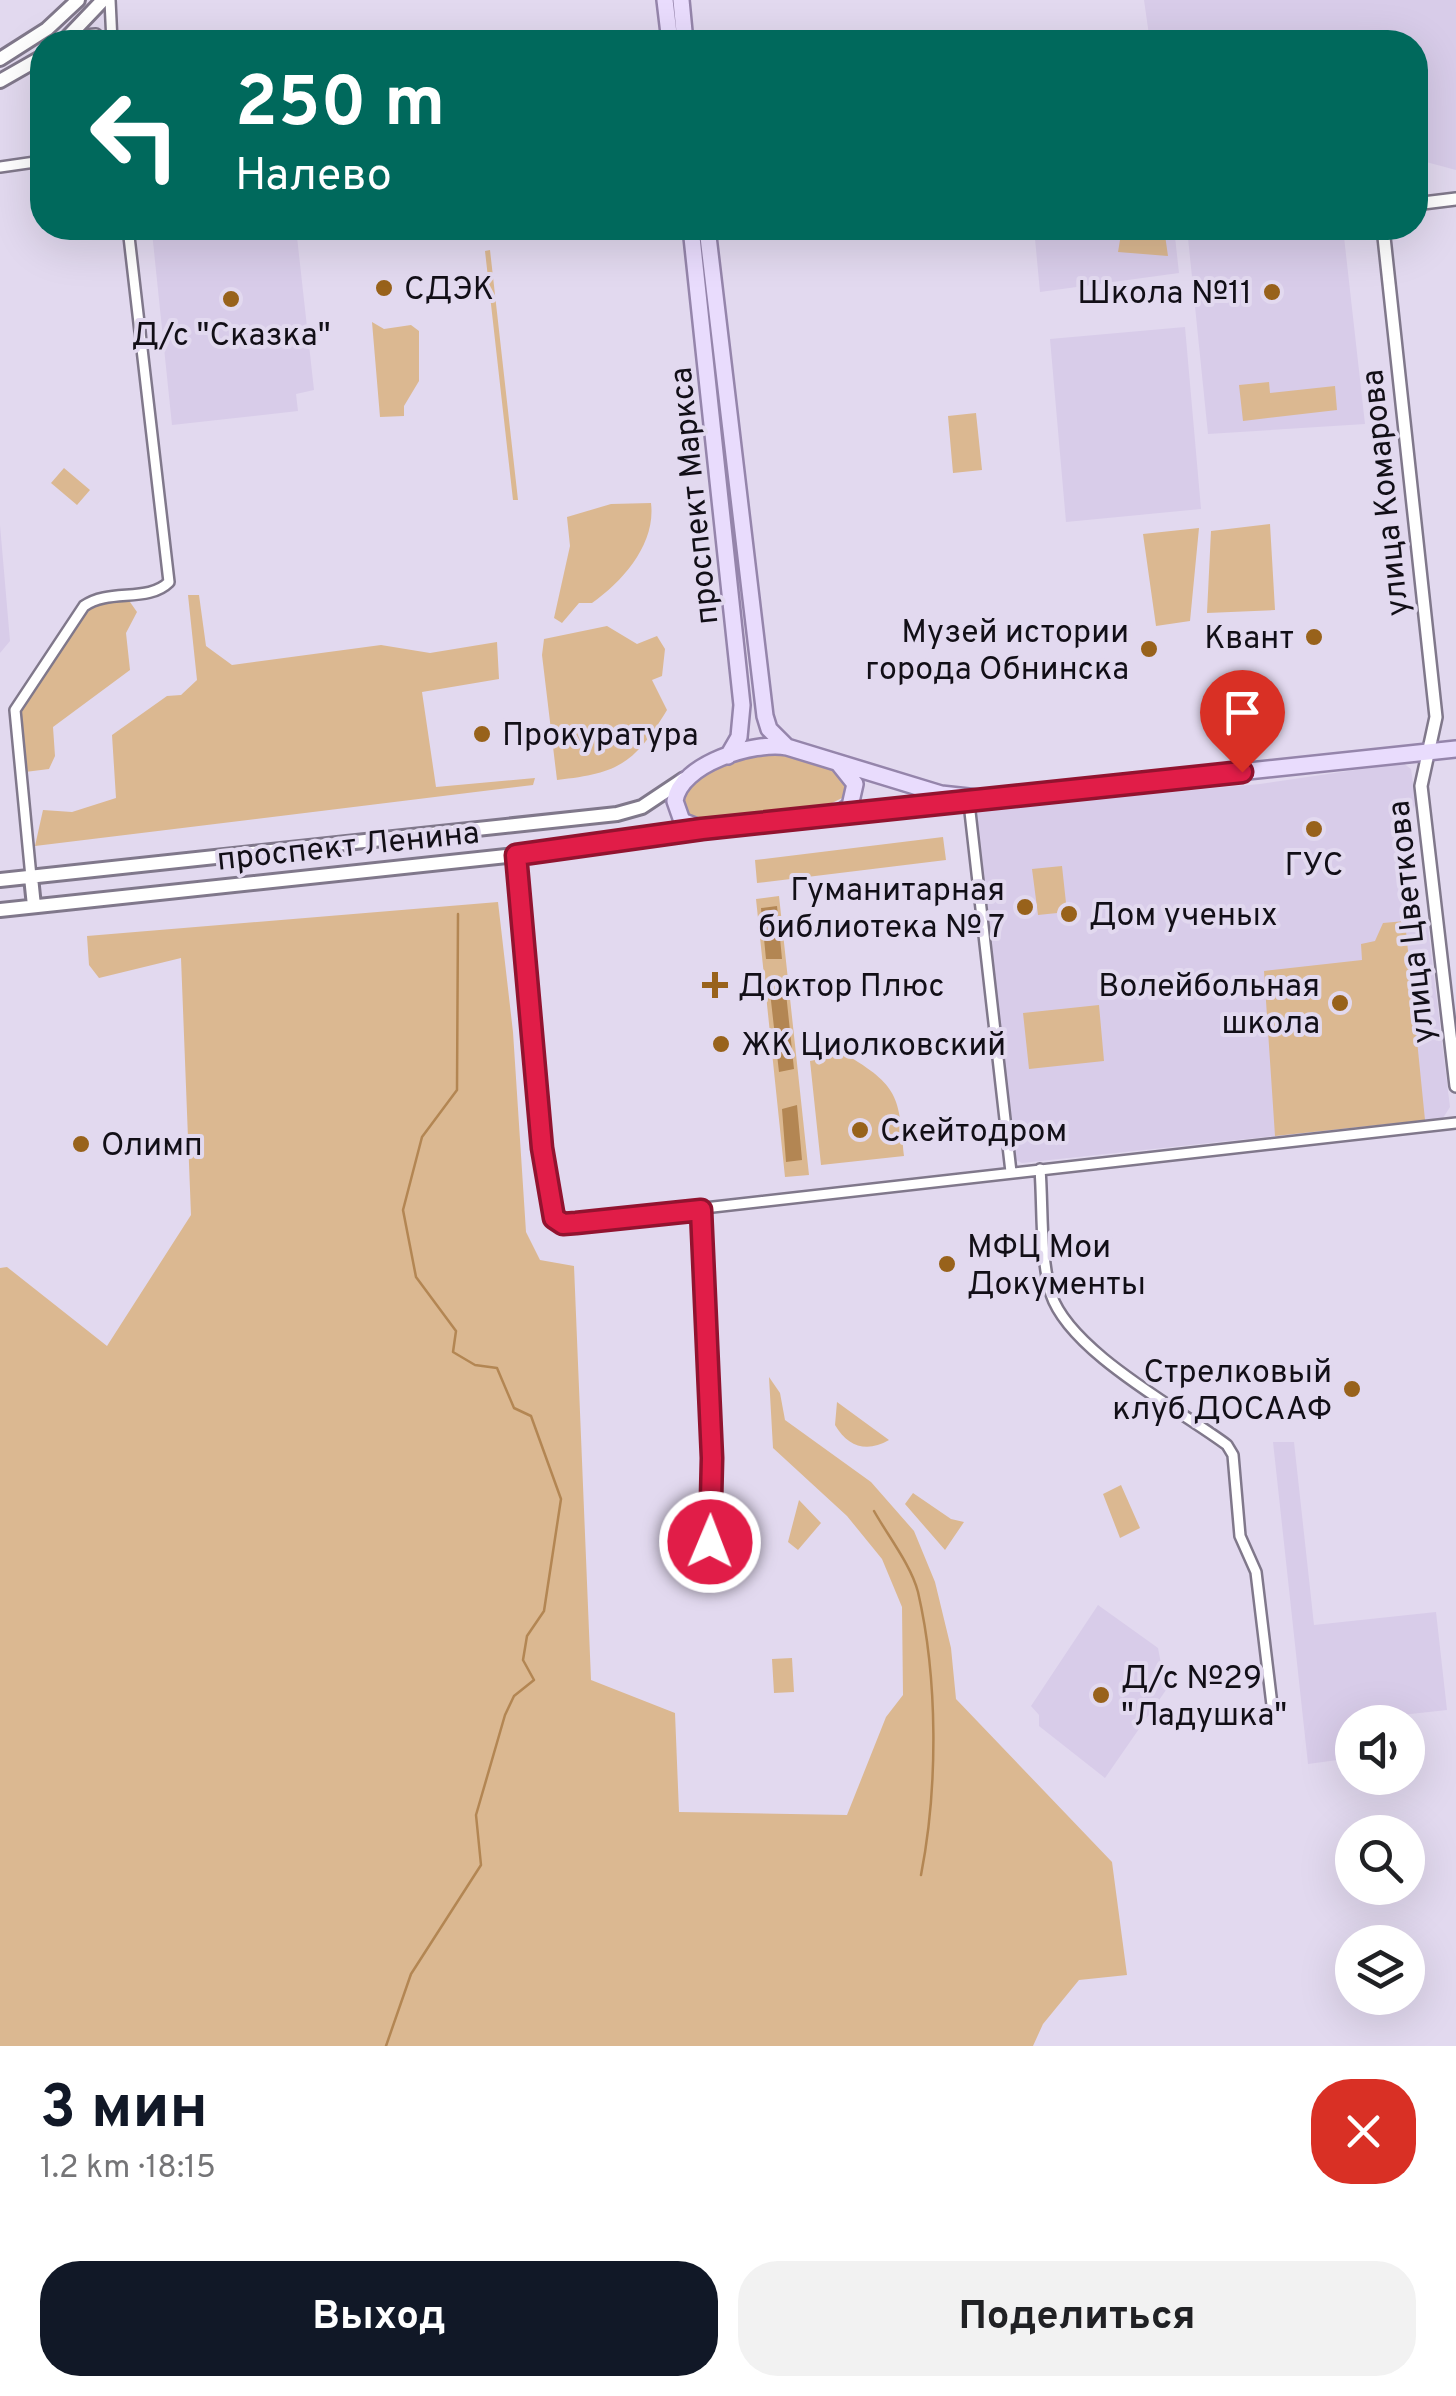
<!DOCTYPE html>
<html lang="ru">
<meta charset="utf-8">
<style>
:root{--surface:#fff;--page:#f2f2f2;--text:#202124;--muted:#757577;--accent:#111827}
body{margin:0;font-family:Overpass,sans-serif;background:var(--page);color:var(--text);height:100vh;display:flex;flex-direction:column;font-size:38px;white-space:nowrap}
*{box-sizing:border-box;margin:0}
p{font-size:32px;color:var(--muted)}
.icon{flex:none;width:55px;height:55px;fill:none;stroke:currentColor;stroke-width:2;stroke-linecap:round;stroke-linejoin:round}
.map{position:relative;height:2046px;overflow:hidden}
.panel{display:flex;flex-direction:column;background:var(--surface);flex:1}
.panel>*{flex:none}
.guide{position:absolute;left:30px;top:30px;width:1398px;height:210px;border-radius:40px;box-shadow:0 10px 40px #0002;background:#00695c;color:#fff;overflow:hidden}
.controls{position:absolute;left:1335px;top:1705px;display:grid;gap:20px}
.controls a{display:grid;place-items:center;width:90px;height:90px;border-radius:50%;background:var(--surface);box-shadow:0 10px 40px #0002;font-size:50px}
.pin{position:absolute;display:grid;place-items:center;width:85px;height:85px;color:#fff;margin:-102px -42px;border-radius:50% 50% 50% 0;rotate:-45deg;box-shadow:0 0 10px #0007}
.pin .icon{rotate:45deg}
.me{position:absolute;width:110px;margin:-55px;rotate:1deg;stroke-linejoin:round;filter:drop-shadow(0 0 8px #0008)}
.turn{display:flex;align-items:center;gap:35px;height:210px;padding:0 40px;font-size:45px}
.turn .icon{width:130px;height:130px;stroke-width:2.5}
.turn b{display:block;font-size:70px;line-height:85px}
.round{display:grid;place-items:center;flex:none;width:105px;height:105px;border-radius:40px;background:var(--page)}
.overview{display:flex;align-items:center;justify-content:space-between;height:170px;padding:0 40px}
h1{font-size:60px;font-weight:700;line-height:75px;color:var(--accent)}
.button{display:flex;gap:20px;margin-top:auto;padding:20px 40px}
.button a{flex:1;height:115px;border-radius:40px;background:var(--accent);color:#fff;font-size:40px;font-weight:700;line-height:115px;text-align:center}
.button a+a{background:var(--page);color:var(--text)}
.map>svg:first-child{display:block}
</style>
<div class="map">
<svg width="1456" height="2046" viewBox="0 0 1456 2046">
<rect width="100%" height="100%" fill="#e2d9ef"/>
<path fill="#d8cce9" d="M1144 0H1456V170L1415 159V42H1150Z
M190 228H296L314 390 296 394 298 411 172 425 152 232Z
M1034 228H1174L1179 273 1040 292Z
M1187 228H1343L1365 424 1208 434Z
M1185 327 1201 509 1066 522 1050 339Z
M0 525 10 641 0 653Z
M1403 763 1411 769 1416 804 1405 823 1414 919H1427L1450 1107 1443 1118 1022 1163 1012 1158 976 810 1260 784Z
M1273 1442H1294L1314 1625 1436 1612 1447 1710 1356 1720 1352 1758 1308 1764Z
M1098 1605 1158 1648 1166 1690 1105 1778 1039 1726V1715L1031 1706Z"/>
<path fill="#dbb891" d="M1122 228H1164L1168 256 1118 252Z
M490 250 518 500H513L485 251Z
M372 322 384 329 411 325 419 331V381L404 406V416L380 417Z
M1269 382 1270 393 1335 386 1337 410 1243 421 1239 385Z
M976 413 982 470 953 473 948 416Z
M64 468 90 490 77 505 51 483Z
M651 503C656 543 624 581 592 603H579L562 623 554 618 570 546 567 517 611 504Z
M1270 524 1275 610 1207 613 1211 531Z
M1199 528 1190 621 1156 626 1143 534Z
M188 595H199L206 646 232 665 381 645 430 653 497 642 499 679 422 692 436 787 535 778 533 785 35 846 43 810 72 812 116 798 112 735 167 696 181 695 197 680Z
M114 599 130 602 137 612 126 633 130 670 53 727 55 756 49 769 25 772 19 717 27 699 63 641 92 604Z
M607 626 637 644 657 636 665 649 662 676 652 680 667 710C634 764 619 773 557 780L542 655 544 639Z
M752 749C780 749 828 759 845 781L844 797 830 804 697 821 686 817 681 795 694 781Z
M943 837 946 860 757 883 755 860Z
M1062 866 1067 912 1038 915 1032 869Z
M779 896 809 1175 785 1177 756 899Z
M498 902 513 1032 526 1232 540 1260 574 1266 591 1680 675 1713 679 1812 847 1815 886 1717 903 1695 902 1607 882 1559 847 1516 773 1448 769 1377 780 1393 785 1420 871 1482 914 1531 935 1582 951 1648 956 1699 1112 1862 1127 1975 1079 1980 1043 2024 1033 2046H0V1268L7 1267 107 1346 191 1215 181 958 99 978 89 965 87 936Z
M1405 921 1425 1120 1275 1136 1264 971 1362 960 1361 944 1375 941 1383 923Z
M1099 1005 1104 1061 1029 1069 1023 1013Z
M845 1054C899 1086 899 1096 904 1156L821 1165 810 1061Z
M837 1402 889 1440C867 1453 848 1447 835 1425Z
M1121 1485 1140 1528 1120 1538 1103 1494Z
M913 1493 951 1519 964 1522 945 1550 905 1504Z
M799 1500 821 1523 798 1550 788 1542Z
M792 1658 794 1692 774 1693 772 1659Z"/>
<path fill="#b38653" d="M777 906 782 959H766L761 908Z
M770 992 786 993 794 1069 779 1072Z
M797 1105 802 1160 786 1162 782 1109Z"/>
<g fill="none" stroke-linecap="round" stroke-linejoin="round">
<path stroke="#b38653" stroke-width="2.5" d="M874 1511C888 1536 911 1565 918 1592 938 1679 938 1788 921 1875
M386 2046 411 1974 481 1865 476 1815 505 1715 514 1696 534 1680 523 1660 527 1636 544 1611 561 1499 531 1416 514 1408 497 1368 475 1365 453 1352 456 1331 416 1277 403 1210 422 1137 457 1090 458 914"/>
<g stroke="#80788b" stroke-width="14">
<path id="minor" d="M110 0 112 42
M71 36 96 34 105 42
M0 167 42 161
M969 803 1011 1172
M516 855 549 1199 554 1218 563 1224 1456 1123
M31 877 15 710 84 606C109 588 148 603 169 582L128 228
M1040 1169C1043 1208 1040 1257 1051 1294 1070 1352 1179 1409 1227 1445L1233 1455 1240 1536 1256 1572 1272 1705
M701 1210 712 1458 710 1542"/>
</g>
<g stroke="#80788b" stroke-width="16">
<path id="tertiary" d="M1415 204 1456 199
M1383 228 1436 717 1421 786 1456 1086"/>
</g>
<g stroke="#80788b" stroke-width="18">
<path id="secondary" d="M63 42 103 0
M0 59 47 29 78 0
M0 81 42 57
M31 877 34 906
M0 880 617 814 642 807 684 779
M0 910 516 855 702 829"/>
</g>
<g stroke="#9585ab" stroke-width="20">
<path id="primary" d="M665 0 670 42
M681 0 685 42
M691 228 742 705 739 737 728 756
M707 228 765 716 769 729 787 747
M839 764 855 784 850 806 840 813
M987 799 941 794 787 747C754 741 680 764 675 801L682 821 702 829 1456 749"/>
</g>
<use href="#minor" stroke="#fff" stroke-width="9"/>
<use href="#tertiary" stroke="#fff" stroke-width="11"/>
<use href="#secondary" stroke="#fff" stroke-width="12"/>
<use href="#primary" stroke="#e9dcfd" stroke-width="15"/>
</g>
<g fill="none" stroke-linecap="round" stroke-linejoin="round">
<g stroke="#92132f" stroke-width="25">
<path id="route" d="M710 1542 712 1458 701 1210 576 1223 563 1224 554 1218 542 1148 516 855 702 829 1242 772"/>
</g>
<use href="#route" stroke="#e11d48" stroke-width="18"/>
</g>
<g fill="#98621b" stroke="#e2d9ef" stroke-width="4">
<circle cx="384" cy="288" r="10"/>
<circle cx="1272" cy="292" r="10"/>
<circle cx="231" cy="299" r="10"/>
<circle cx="1314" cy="637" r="10"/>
<circle cx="1149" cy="649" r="10"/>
<circle cx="482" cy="734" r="10"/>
<circle cx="1314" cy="829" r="10"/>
<circle cx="1025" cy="907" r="10"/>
<circle cx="1069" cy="914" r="10"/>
<path d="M710 970h10v10h10v10h-10v10h-10v-10h-10v-10h10z"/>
<circle cx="1340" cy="1003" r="10"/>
<circle cx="721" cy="1044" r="10"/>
<circle cx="860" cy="1130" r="10"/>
<circle cx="81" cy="1144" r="10"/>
<circle cx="947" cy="1264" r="10"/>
<circle cx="1352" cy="1389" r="10"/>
<circle cx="1101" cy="1695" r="10"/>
</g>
<g text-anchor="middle" stroke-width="8" stroke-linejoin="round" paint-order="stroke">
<g font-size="32" fill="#120f17" stroke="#e2d9ef" text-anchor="start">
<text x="404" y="299">СДЭК</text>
<text x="1252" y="303" text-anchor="end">Школа №11</text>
<text x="231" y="345" text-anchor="middle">Д/с "Сказка"</text>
<text x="1129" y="642" text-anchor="end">Музей истории<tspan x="1129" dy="37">города Обнинска</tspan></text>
<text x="1294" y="648" text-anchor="end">Квант</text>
<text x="502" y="745">Прокуратура</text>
<text x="1314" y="875" text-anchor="middle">ГУС</text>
<text x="1005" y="900" text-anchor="end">Гуманитарная<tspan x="1005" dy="37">библиотека № 7</tspan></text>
<text x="1089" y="925">Дом ученых</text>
<text x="738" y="996">Доктор Плюс</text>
<text x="1320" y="996" text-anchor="end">Волейбольная<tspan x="1320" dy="37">школа</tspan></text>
<text x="741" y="1055">ЖК Циолковский</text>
<text x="880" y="1141">Скейтодром</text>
<text x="101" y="1155">Олимп</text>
<text x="967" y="1257">МФЦ Мои<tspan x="967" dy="37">Документы</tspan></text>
<text x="1332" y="1382" text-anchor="end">Стрелковый<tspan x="1332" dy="37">клуб ДОСААФ</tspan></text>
<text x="1121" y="1688">Д/с №29<tspan x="1121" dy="37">"Ладушка"</tspan></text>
</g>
<g font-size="32" fill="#120f17" stroke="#e2d9ef">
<text transform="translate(1384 493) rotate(-96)" y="11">улица Комарова</text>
<text transform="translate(693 496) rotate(-96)" y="11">проспект Маркса</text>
<text transform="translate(348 845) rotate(-6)" y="11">проспект Ленина</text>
<text transform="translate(1410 922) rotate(-96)" y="11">улица Цветкова</text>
</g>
</g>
</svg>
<div class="controls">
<a><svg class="icon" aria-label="sound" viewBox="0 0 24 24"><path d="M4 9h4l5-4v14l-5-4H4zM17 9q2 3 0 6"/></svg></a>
<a><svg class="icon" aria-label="search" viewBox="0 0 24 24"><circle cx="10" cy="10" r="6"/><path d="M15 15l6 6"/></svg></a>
<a><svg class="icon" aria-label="layers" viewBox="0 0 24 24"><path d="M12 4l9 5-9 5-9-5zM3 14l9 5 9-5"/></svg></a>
</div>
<div class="pin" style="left:1242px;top:772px;background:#d93025"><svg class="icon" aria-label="arrive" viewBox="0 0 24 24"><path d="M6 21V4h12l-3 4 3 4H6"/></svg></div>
<svg class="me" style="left:710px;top:1542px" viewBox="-20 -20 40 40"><circle r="17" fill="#e11d48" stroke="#fff" stroke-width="3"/><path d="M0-11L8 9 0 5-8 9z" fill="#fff"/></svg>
<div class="guide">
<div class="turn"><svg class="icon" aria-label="left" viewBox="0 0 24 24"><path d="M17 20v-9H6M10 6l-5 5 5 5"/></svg><div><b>250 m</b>Налево</div></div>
</div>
</div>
<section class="panel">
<div class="overview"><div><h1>3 мин</h1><p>1.2 km · 18:15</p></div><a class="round" style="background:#d93025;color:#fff"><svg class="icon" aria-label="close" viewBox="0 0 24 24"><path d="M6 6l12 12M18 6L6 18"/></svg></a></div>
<div class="button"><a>Выход</a><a>Поделиться</a></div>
</section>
